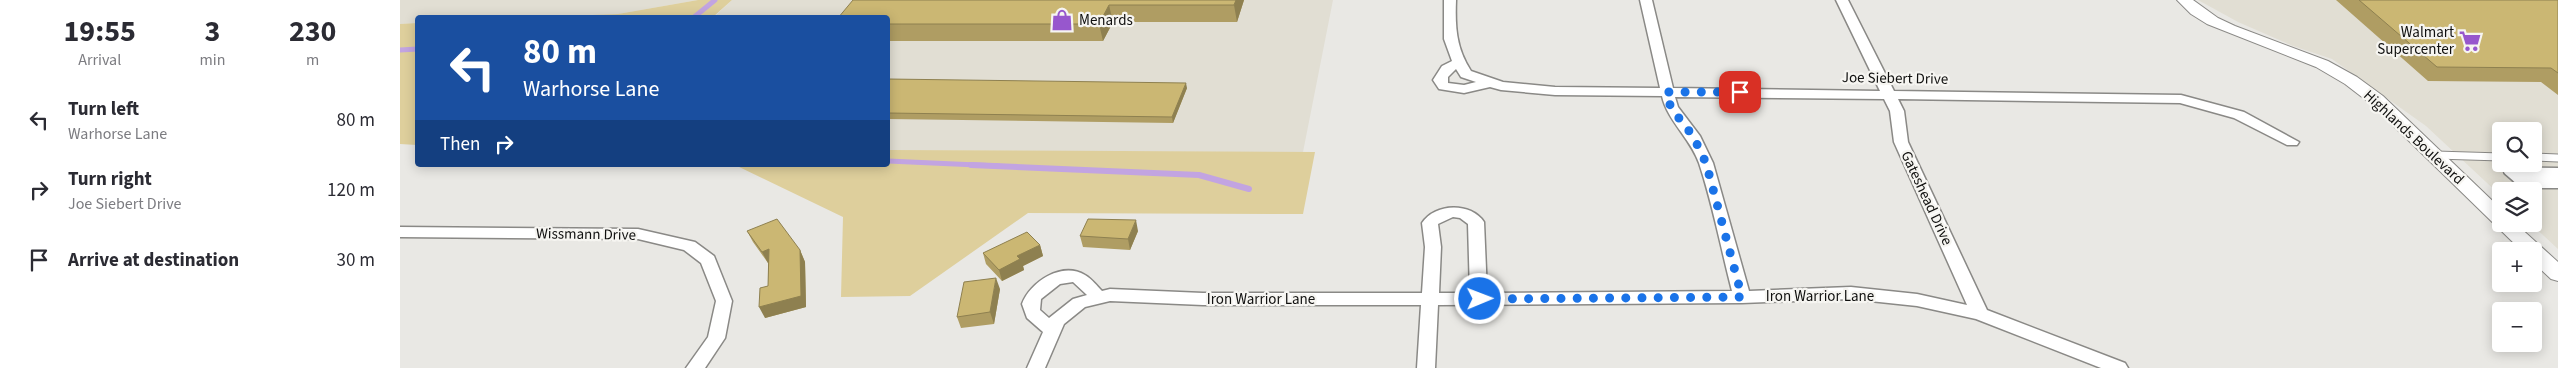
<!DOCTYPE html>
<meta charset="utf-8">
<style>
:root{--surface:#fff;--page:#f7f7f7;--text:#2b2b33;--muted:#7c7c81}
body{margin:0;font-family:"Source Sans 3",sans-serif;background:var(--page);color:var(--text);height:100vh;display:flex;flex-direction:column;font-size:19px;white-space:nowrap}
*{box-sizing:border-box;margin:0}
p{font-size:16px;color:var(--muted)}
.icon{flex:none;width:28px;height:28px;fill:none;stroke:currentColor;stroke-width:2;stroke-linecap:round;stroke-linejoin:round}
.map{position:relative;flex:1;overflow:hidden}
.panel{display:flex;flex-direction:column;background:var(--surface);width:400px}
.panel>*{flex:none}
.guide{position:absolute;left:15px;top:15px;width:475px;height:152px;border-radius:5px;box-shadow:0 2px 12px #0003;background:#1a4fa0;color:#fff;overflow:hidden}
.buttons{position:absolute;left:2092px;top:122px;display:grid;gap:10px}
.buttons a{display:grid;place-items:center;width:50px;height:50px;border-radius:5px;background:var(--surface);box-shadow:0 2px 12px #0003;font-size:25px}
.pin{position:absolute;display:grid;place-items:center;width:42px;height:42px;color:#fff;margin:-21px;border-radius:10px;box-shadow:0 2px 8px #0006}
.me{position:absolute;width:55px;margin:-28px;rotate:89deg;stroke-linejoin:round;filter:drop-shadow(0 0 4px #0008)}
.turn{display:flex;align-items:center;gap:18px;height:105px;padding:0 25px;font-size:22px}
.turn .icon{width:65px;height:65px;stroke-width:2.5}
.turn b{display:block;font-size:35px;line-height:42px}
.then{display:flex;align-items:center;height:48px;padding:0 25px;background:#0003;gap:10px;font-size:19px}
.eta{display:flex;justify-content:space-evenly;align-items:center;height:85px;text-align:center}
.eta b{font-size:30px;font-weight:700;line-height:35px}
ul{padding:0;list-style:none}
li{display:flex;align-items:center;gap:15px;height:70px;padding:0 25px}
li div{flex:1}
li b{display:block;font-size:19px}
li em{font-style:normal}
main{display:flex;flex:1;min-height:0}
.map>svg:first-child{display:block}
</style>
<main>
<section class="panel">
<div class="eta">
<div><b>19:55</b><p>Arrival</p></div>
<div><b>3</b><p>min</p></div>
<div><b>230</b><p>m</p></div>
</div>
<ul>
<li><svg class="icon" aria-label="left" viewBox="0 0 24 24"><path d="M17 20v-9H6M10 6l-5 5 5 5"/></svg><div><b>Turn left</b><p>Warhorse Lane</p></div><em>80 m</em></li>
<li><svg class="icon" aria-label="right" viewBox="0 0 24 24"><path d="M7 20v-9h11M14 6l5 5-5 5"/></svg><div><b>Turn right</b><p>Joe Siebert Drive</p></div><em>120 m</em></li>
<li><svg class="icon" aria-label="arrive" viewBox="0 0 24 24"><path d="M6 21V4h12l-3 4 3 4H6"/></svg><div><b>Arrive at destination</b></div><em>30 m</em></li>
</ul>
</section>
<div class="map">
<svg width="2158" height="368" viewBox="0 0 2158 368">
<rect width="100%" height="100%" fill="#e9e8e4"/>
<path fill="#e1ded3" fill-rule="evenodd" d="M0 0H298L218 14 141 18H18L17 23 0 24Z
M332 0H933L903 152H830L488 150V18H313Z
M1798 0H2158V249L2131 224H2134V191H2101V196L2026 126 1932 59 1893 46 1838 22ZM2101 131H2134V164H2101Z"/>
<path fill="#decf9c" d="M298 0H332L313 17H141L218 14Z
M17 23V145L0 144V24Z
M488 150 915 152 903 214 628 213 510 296 441 297 443 217 335 165H488Z"/>
<g fill="none" stroke-linecap="round" stroke-linejoin="round">
<path stroke="#c2a4e1" stroke-width="5" d="M293 18 315 0
M0 50 18 49
M488 161 599 166"/>
<path stroke="#c2a4e1" stroke-width="6" d="M571 165 799 175 849 189"/>
<g stroke="#8a8986" stroke-width="9">
<path id="service-far1" d="M2036 155 2101 157
M2134 157 2158 158"/>
</g>
<g stroke="#8a8986" stroke-width="11">
<path id="service" d="M2115 177 2108 171 2158 172
M2122 184 2115 177H2156
M2131 191 2122 184H2158"/>
</g>
<g stroke="#8a8986" stroke-width="3">
<path id="minor" d="M1044 0H1056C1055 27 1056 48 1071 71L1103 82 1155 87 1260 88 1240 0H1252L1273 88 1480 91 1436 0H1448L1494 91 1781 95 1844 112 1899 142 1897 145H1887L1834 118 1780 103 1498 99 1504 111 1508 142 1587 310 1725 363 1728 368H1701L1576 319 1517 306 1451 299 1342 303 1038 305 1035 368H1017L1021 305H803L710 301 685 307 664 324 645 368H627L643 332 627 318 622 304C630 282 662 261 685 275 692 279 697 286 702 291L710 289 803 293H1022L1025 247 1022 223C1035 203 1071 202 1084 222L1087 293 1332 291C1321 249 1313 205 1299 163 1290 138 1267 120 1262 96L1155 95 1101 90 1090 87 1064 93 1039 89 1033 80 1042 66 1052 61 1044 39ZM1056 69 1061 77 1076 82 1064 85 1048 83V77ZM1275 97 1484 99 1490 111 1494 142 1567 305 1517 294 1451 287 1349 291 1313 163 1300 136 1278 107ZM1053 217 1060 218 1068 224 1070 293H1039L1041 247 1038 224ZM673 282 687 295 673 299 649 318 640 310 641 299 660 284Z
M0 227 238 229 295 242 314 256 332 301 325 338 305 368H286L308 337 316 301 301 263 284 250 238 239 0 237Z"/>
</g>
<g stroke="#8a8986" stroke-width="2">
<path id="tertiary" d="M1777 0H1793L1818 18 1835 26 1928 61 1957 77 1983 96 2101 209V224H2116L2158 262V281L2151 279 2134 263V251H2122L1971 104 1945 84 1916 67 1807 24 1791 14Z"/>
</g>
<use href="#service-far1" stroke="#fff" stroke-width="7"/>
<use href="#service" stroke="#fff" stroke-width="8"/>
<use href="#minor" fill="#fff" fill-rule="evenodd"/>
<use href="#tertiary" fill="#fff" fill-rule="evenodd"/>
</g>
<path fill="#af9d63" d="M453 0H844L837 22H713L703 41H488V18Z
M1936 0H2158V95L2141 82 2028 81Z
M488 79 787 88 773 123 488 119Z
M347 231 400 250 405 262 406 307 365 318 368 286V263L353 242Z
M738 231 730 250 683 247 680 236Z
M640 245 643 256 623 266 624 270 602 281 586 264 583 253Z
M600 289 594 324 561 328 557 317Z"/>
<path fill="#8e8050" d="M836 0H844L837 22 834 5Z
M709 5 713 22 703 41 699 24Z
M786 83 787 88 773 123 772 117Z
M736 220 738 231 730 250 728 239Z
M640 245 643 256 623 266 624 270 602 281 599 270 617 256Z
M369 249 374 260 368 263 362 252Z
M400 250 405 262 406 307 365 318 359 307Z
M596 278 600 289 594 324 590 312Z"/>
<path fill="#cbb773" stroke="#8e8050" d="M453 0H836L834 5H709L699 24H488V18H438Z
M1959 0H2158V73L2151 68 2037 67Z
M488 79 786 83 772 117 488 113Z
M377 219 400 250 401 296 359 307 360 288 368 286 369 249 362 252 347 231Z
M688 219 736 220 728 239 680 236Z
M627 232 640 245 617 256 620 259 599 270 583 253Z
M596 278 590 312 557 317 564 282Z"/>
<g fill="none" stroke-linecap="round" stroke-linejoin="round">
<path stroke="#1a73e8" stroke-width="9" stroke-dasharray="0 16.2" d="M1080 299 1342 297 1306 163 1293 136 1271 108 1266 92H1340"/>
</g>
<defs>
<g id="shop-bare" transform="scale(1.725)"><path d="M-5-2.5h2.3a2.7 3.5 0 0 1 5.4 0H5L5.5 6h-11ZM-1.5-2.5h3a1.5 2.3 0 0 0-3 0Z" fill="#9757cd" stroke="#f6f5f1" stroke-width="2.5" paint-order="stroke"/></g>
<g id="supermarket-bare" transform="scale(1.725)"><path d="M-6-5.5h2.5l.6 2H6L4.5 2H-2.5L-4.4-4H-6ZM-1.5 3.2a1.3 1.3 0 1 0 .1 0ZM3 3.2a1.3 1.3 0 1 0 .1 0Z" fill="#9757cd" stroke="#f6f5f1" stroke-width="2.5" paint-order="stroke"/></g>
</defs>
<g fill-rule="evenodd">
<use href="#shop-bare" x="662" y="20"/>
<use href="#supermarket-bare" x="2070" y="41"/>
</g>
<g text-anchor="middle" stroke-width="4.5" stroke-linejoin="round" paint-order="stroke">
<g font-size="15" fill="#10100f" stroke="#f6f5f1" text-anchor="start">
<text x="679" y="25">Menards</text>
<text x="2054" y="37" text-anchor="end">Walmart<tspan x="2054" dy="17">Supercenter</tspan></text>
</g>
<g font-size="15" fill="#10100f" stroke="#f6f5f1">
<text transform="translate(1495 78) rotate(1)" y="5">Joe Siebert Drive</text>
<text transform="translate(2014 137) rotate(43)" y="5">Highlands Boulevard</text>
<text transform="translate(1527 198) rotate(65)" y="5">Gateshead Drive</text>
<text transform="translate(186 234) rotate(1)" y="5">Wissmann Drive</text>
<text x="1420" y="301">Iron Warrior Lane</text>
<text x="861" y="304">Iron Warrior Lane</text>
</g>
</g>
</svg>
<div class="buttons">
<a><svg class="icon" aria-label="search" viewBox="0 0 24 24"><circle cx="10" cy="10" r="6"/><path d="M15 15l6 6"/></svg></a>
<a><svg class="icon" aria-label="layers" viewBox="0 0 24 24"><path d="M12 4l9 5-9 5-9-5zM3 14l9 5 9-5"/></svg></a>
<a>+</a>
<a>−</a>
</div>
<div class="pin" style="left:1340px;top:92px;background:#d93025"><svg class="icon" aria-label="arrive" viewBox="0 0 24 24"><path d="M6 21V4h12l-3 4 3 4H6"/></svg></div>
<svg class="me" style="left:1080px;top:299px" viewBox="-20 -20 40 40"><circle r="17" fill="#1a73e8" stroke="#fff" stroke-width="3"/><path d="M0-11L8 9 0 5-8 9z" fill="#fff"/></svg>
<div class="guide">
<div class="turn"><svg class="icon" aria-label="left" viewBox="0 0 24 24"><path d="M17 20v-9H6M10 6l-5 5 5 5"/></svg><div><b>80 m</b>Warhorse Lane</div></div>
<div class="then">Then<svg class="icon" aria-label="right" viewBox="0 0 24 24"><path d="M7 20v-9h11M14 6l5 5-5 5"/></svg></div>
</div>
</div>
</main>
